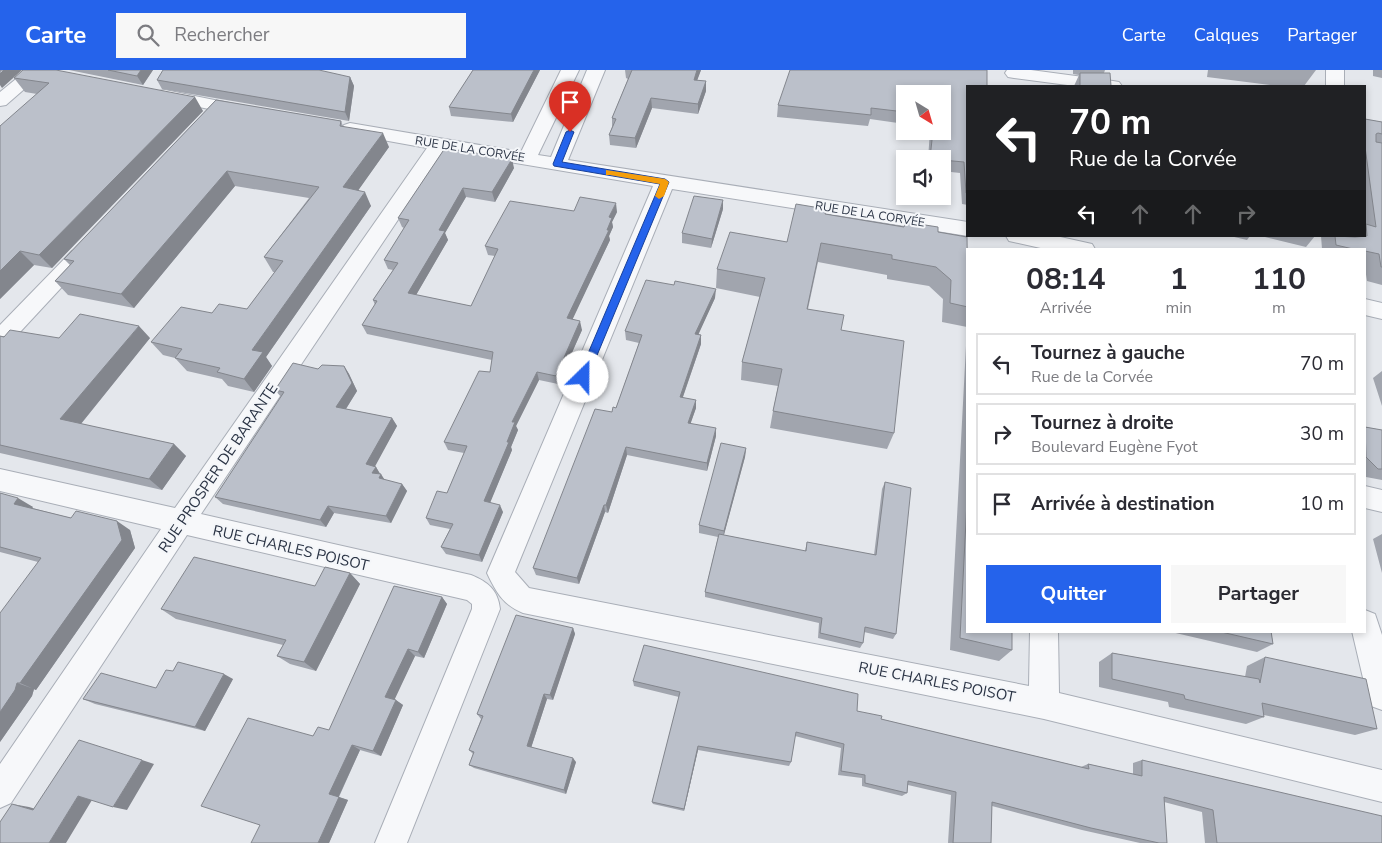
<!DOCTYPE html>
<html lang="fr">
<meta charset="utf-8">
<style>
:root{--surface:#fff;--page:#f7f7f7;--text:#2b2b33;--muted:#7c7c81;--line:#e1e1e2;--accent:#2563eb}
body{margin:0;font-family:"Nunito Sans",sans-serif;background:var(--page);color:var(--text);height:100vh;display:flex;flex-direction:column;font-size:19px;white-space:nowrap}
*{box-sizing:border-box;margin:0}
p{font-size:16px;color:var(--muted)}
.icon{flex:none;width:28px;height:28px;fill:none;stroke:currentColor;stroke-width:2;stroke-linecap:round;stroke-linejoin:round}
.map{position:relative;flex:1;overflow:hidden}
.details{position:absolute;left:966px;top:178px;width:400px;height:385px;display:flex;flex-direction:column;background:var(--surface);border-radius:0px;box-shadow:0 2px 8px #0003}
.details>*{flex:none}
.top-card{position:absolute;left:966px;top:15px;width:400px;height:152px;border-radius:0px;box-shadow:0 2px 8px #0003;background:#202124;color:#fff;overflow:hidden}
.needle{width:32px;rotate:143deg}
.controls{position:absolute;left:896px;top:15px;display:grid;gap:10px}
.controls a{display:grid;place-items:center;width:55px;height:55px;border-radius:0px;background:var(--surface);box-shadow:0 2px 8px #0003;font-size:25px}
.pin{position:absolute;display:grid;place-items:center;width:42px;height:42px;color:#fff;margin:-51px -21px;border-radius:50% 50% 50% 0;rotate:-45deg;box-shadow:0 0 5px #0007}
.pin .icon{rotate:45deg}
.me{position:absolute;width:55px;margin:-28px;rotate:23deg;stroke-linejoin:round;filter:drop-shadow(0 0 4px #0008)}
.turn{display:flex;align-items:center;gap:18px;height:105px;padding:0 20px;font-size:22px}
.turn .icon{width:65px;height:65px;stroke-width:2.5}
.turn b{display:block;font-size:35px;line-height:42px}
.lanes{display:flex;align-items:center;height:48px;padding:0 20px;background:#0003;justify-content:center;gap:25px;direction:ltr}
.lanes .off{opacity:.35}
.eta{display:flex;justify-content:space-evenly;align-items:center;height:85px;text-align:center}
.eta b{font-size:30px;font-weight:700;line-height:35px}
.button{display:flex;gap:10px;margin-top:auto;padding:10px 20px}
.button a{flex:1;height:58px;border-radius:0px;background:var(--accent);color:#fff;font-size:20px;font-weight:700;line-height:58px;text-align:center}
.button a+a{background:var(--page);color:var(--text)}
ul{padding:0;list-style:none}
li{display:flex;align-items:center;gap:15px;height:62px;margin:0 10px 8px;padding:0 10px;border:2px solid var(--line);border-radius:0px}
li div{flex:1}
li b{display:block;font-size:19px}
li em{font-style:normal}
header{display:flex;align-items:center;gap:30px;box-sizing:border-box;height:70px;padding:0 25px;background:var(--accent);color:#fff}
header strong{font-size:24px}
nav{display:flex;gap:28px;margin-inline-start:auto;font-size:18px}
.search{width:350px;height:45px;background:var(--page);display:flex;align-items:center;gap:12px;box-sizing:border-box;padding:0 18px;border-radius:0px;color:var(--muted);font-size:19px}
.map>svg:first-child{display:block}
</style>
<header>
<strong>Carte</strong>
<div class="search"><svg class="icon" aria-label="search" viewBox="0 0 24 24"><circle cx="10" cy="10" r="6"/><path d="M15 15l6 6"/></svg>Rechercher</div>
<nav><a>Carte</a><a>Calques</a><a>Partager</a></nav>
</header>
<div class="map">
<svg width="1382" height="773" viewBox="0 0 1382 773">
<rect width="100%" height="100%" fill="#e4e7ec"/>
<g fill="none" stroke-linecap="round" stroke-linejoin="round">
<g stroke="#a9aeb7" stroke-width="2">
<path id="street" d="M27 0 45 1 6 35 0 36V22Z
M561 0H579L538 85 551 87 587 0H605L568 90 968 152V166L672 119 515 502 529 518 1029 616 1030 561H1058L1059 623 1382 700V732L1044 649 523 543C503 535 496 522 487 503L653 116 444 81 201 444 471 505C488 512 498 520 500 539L407 773H375L472 539V534L467 530 187 465 11 733 0 738V694L161 459 0 421V399L175 438 427 78 344 63 341 59 344 55 350 53 521 82Z
M1007 0H1031L1113 11 1119 12 1122 16H1075L1014 8 1008 7 1005 3Z
M1326 0H1344V16H1326Z
M165 20 244 36 250 37 253 41 250 45 244 46 159 29 156 25 159 21Z
M1006 166H1056L1092 174 1095 179H1045L1009 171Z
M79 179 86 181 89 186 86 191 8 275 0 278V255L72 181Z
M1365 229 1382 233V249L1365 245Z
M1365 416 1382 420V442L1365 438Z
M1365 540 1375 544 1382 565V640L1371 636 1367 625 1352 561H1365Z"/>
</g>
<use href="#street" fill="#f7f8fa" fill-rule="evenodd"/>
</g>
<path fill="#a1a5ae" d="M23 0 203 41 52 198 34 195 0 229 37 24 25 22 14 8Z
M69 0H153L143 15Z
M473 0H540L513 52 451 46 449 37Z
M625 0H701L697 10 706 21 698 44 652 38 636 78 610 75 609 65 612 57V48L628 9 626 8Z
M1073 0H1105L1104 3 1111 16H1074L1079 5 1073 4Z
M1208 0H1316L1304 16H1279L1207 7Z
M1373 0H1382V8L1373 6Z
M350 7 354 16 349 51 162 19 157 10Z
M968 16V135L962 134 960 103 942 101V89H928L930 61H942V24H905V54L870 49 868 56 777 47 778 35Z
M216 30 341 51 343 56 389 77 358 120 371 136 266 287 272 296 254 322 228 316 222 309 187 301 175 288 163 285 151 272 212 243 247 239 275 202H273L264 187 309 128 235 116 134 238 68 225 55 211 70 195 64 189Z
M1365 49 1382 52V215L1367 211 1365 198V179H1322L1321 166H1365Z
M445 78 514 98 495 132 466 127 445 163 448 170 416 225 471 236 495 186 488 185 485 176 574 141 617 142 612 152 613 157 609 166 610 170 572 249 582 260 558 314 539 310 516 356 518 360 511 377 512 380 490 432 503 442 482 492 446 484 441 477 450 459 430 455 426 448 447 423 464 383 448 380 444 372 490 302 492 290 367 264 362 255 375 235 373 230 393 200 388 199 384 190 404 158 402 157 398 148Z
M723 139 711 178 682 173V163Z
M825 144 938 162 968 188V561L1012 580 999 591 950 580 967 257 942 252 943 229 929 216 887 209V205L818 192 808 239 841 260 894 363 887 379 770 358 773 341 778 316 741 310 742 292 760 227 716 218 717 199 787 172Z
M1230 166H1250L1247 170Z
M1261 166H1315L1306 177Z
M715 228 698 264 701 265V274L683 327 696 338 690 354 716 366 707 401 627 385 608 443 605 442 579 514 536 505 533 498 612 342 616 338 639 273 626 270 625 261Z
M0 266 59 268H150L81 354 174 374 186 386 162 420 0 383Z
M344 296 349 304 357 321 346 339 392 348 397 356 374 396 376 397 384 410 402 414 407 421 391 453 334 443 326 457 223 434 215 427 281 327 275 320 318 299Z
M1382 301V336L1373 308Z
M1365 357 1382 360V410L1366 407 1365 405Z
M746 378 745 387 724 465 805 481 807 472 874 485 882 419 885 412 896 564 893 569 864 562 863 573 860 578 818 568 819 553 705 527V522L718 467 699 463V455Z
M0 423 33 437 32 438 71 448 130 460 135 478 36 620 34 619 32 626 0 672 38 492 0 482Z
M1382 464V503L1373 469Z
M350 503 360 514 316 601 290 594 277 586 283 575 176 549 161 539 315 516Z
M442 527 447 534 424 588 415 586 394 629 403 635 381 686 360 680 339 727 348 730 329 773 313 666 329 660Z
M573 558 575 564 553 630 547 629 531 678 576 692 566 724 474 698 469 695 473 684 469 680 481 649 477 644Z
M1167 561H1271L1273 574 1257 582Z
M1112 583 1245 607 1247 596 1265 587 1377 659 1355 665 1264 645V647L1246 654 1169 637 1168 632 1099 617V592Z
M173 601 233 609 205 661 95 634 83 629 156 618Z
M633 611 857 641 881 649 1081 697 1088 694 1133 704V693L1142 690 1382 773H1205L1202 742 1164 732 1167 773H1140L1082 760 992 736 991 773H948L951 725 908 715 907 723 902 726 862 716V708L838 705 841 678 795 666 791 692 789 696 698 680 684 741 653 734 652 732 679 627 634 616Z"/>
<path fill="#83868d" d="M4 0H22L2 18 0 15V4Z
M141 0H153L143 15 137 6Z
M534 0H540L513 52 511 44Z
M697 0H701L694 19V10Z
M350 7 354 16 349 51 345 42Z
M706 11V21L698 44V34Z
M195 27 203 41 52 198 39 185Z
M651 28 652 38 636 78 635 68Z
M383 63 389 77 350 132 343 117Z
M512 89 514 98 495 132 492 122Z
M227 101 235 116 134 238 121 224Z
M463 118 466 127 445 163 448 170 412 232 408 223 439 160Z
M365 122 371 136 266 287 272 296 254 322 244 309 252 280Z
M723 130V139L711 178 712 169Z
M616 133 617 142 612 152 613 157 609 166 610 170 569 257 567 248 607 160 609 147Z
M20 181 34 195 0 229V201Z
M716 219 715 228 695 272V264Z
M580 251 582 260 558 314 556 306Z
M139 256 150 268 75 361 60 349Z
M701 265V274L680 335V327Z
M344 296 349 304 357 321 342 345 336 337Z
M537 302 539 310 516 356 518 360 511 377 512 380 488 438 484 431 507 372 512 352Z
M696 330V338L688 361V353Z
M392 348 397 356 372 402 366 394Z
M716 358V366L707 401V393Z
M174 374 186 386 162 420 149 409Z
M626 377 627 385 608 443 606 435Z
M746 378 745 387 723 468 724 461Z
M376 397 380 404 372 403Z
M381 404 386 412 379 408Z
M402 414 407 421 391 453 386 446Z
M18 428 33 437 28 443 14 434Z
M500 435 503 442 482 492 479 485Z
M604 435 605 442 579 514 577 508Z
M328 436 334 443 326 457 320 450Z
M117 451 130 460 135 478 36 620 20 613Z
M350 503 360 514 316 601 304 592Z
M442 527 447 534 424 588 418 582Z
M573 558 575 564 553 630 550 625Z
M408 579 415 586 393 633 385 627Z
M224 604 233 609 205 661 195 657Z
M17 613 34 619 32 626 0 672V642Z
M544 624 547 629 530 681 527 676Z
M396 630 403 635 381 686 373 681Z
M352 675 360 680 338 728 329 724Z
M698 676V680L684 741V739Z
M573 688 576 692 566 724 564 720Z
M142 690 154 694 127 740 113 737Z
M78 726 92 730 66 773H49Z
M339 727 348 730 329 773H318Z
M12 734 29 737 49 743 33 740Z"/>
<path fill="#bbc0ca" stroke="#83868d" d="M0 0H4L0 4Z
M23 0H56L195 27 39 185 20 181 0 201V56L49 13 14 8Z
M108 0H141L137 6Z
M163 0H319L350 7 345 42 157 10Z
M473 0H534L511 44 449 37Z
M632 0H697L694 10 706 11 698 34 651 28 635 68 609 65 616 49 612 48Z
M790 0H987V16H968V123H966L964 92 942 90V89L930 88 933 61H942V24H905V42L871 38V45L778 35Z
M1080 3H1110L1111 16H1080Z
M216 30 341 51 340 56 383 63 343 117 365 122 252 280 263 282 244 309 217 302 220 298 175 288 182 279 151 272 181 237 212 243 219 234 247 239 283 191 264 187 319 117 227 101 121 224 55 211 74 191 64 189Z
M1365 49 1382 52V64L1378 63 1376 64V72L1382 73V197H1381L1379 184 1365 181V179H1353L1336 175 1335 166 1355 167 1367 166 1366 154 1376 157 1365 77Z
M445 78 512 89 492 122 463 118 439 160 445 161 408 223 471 236 498 179 485 176 510 131 574 141 580 127 616 133 609 147 612 148 607 160H609L567 248 580 251 556 306 537 302 512 352H515L507 372H509L484 431 500 435 479 485 441 477 453 454 426 448 437 421 447 423 467 376 444 372 479 301 490 302 493 282 362 255 377 231 373 230 398 193 384 190 409 150 398 148Z
M694 126 723 130 712 169 682 163Z
M796 134 826 139 825 144 904 157 906 152 938 157V162L967 167 968 237 950 233 951 210 936 197 892 189V185L821 173 807 239 844 245 841 260 904 271 894 363 773 341 782 299 742 292 765 208 717 199 730 162 787 172Z
M646 210 674 215 675 211 716 219 695 264 701 265 680 327 696 330 688 353 716 358 707 393 626 377 606 435H604L577 508 533 498 595 339 612 342 613 337 616 338 642 265 625 261Z
M80 244 139 256 60 349 174 374 149 409 0 375V266L4 267 10 260 59 268Z
M293 293 318 299 322 295 344 296 352 313 336 337 392 348 366 394 376 397 372 403 381 404 379 408 402 414 386 446 328 436 320 450 215 427 284 322 275 320Z
M1365 357 1382 360V399H1378L1366 387Z
M721 373 746 378 724 461 699 455Z
M885 412 911 418 896 564 865 557 863 573 820 563 822 548 705 522 719 464 806 481 807 472 876 485Z
M968 412V561H1012V580L960 568Z
M0 423 18 428 14 434 71 448 76 441 117 451 122 470 20 613H17L15 620 0 642V543L41 488 0 477Z
M194 487 315 516 325 497 350 503 304 592 277 586 286 570 161 539Z
M394 516 442 527 418 582 408 579 385 627 396 630 373 681 352 675 329 724 339 727 318 773H251L260 755 201 736 248 648 313 666 318 657 329 660Z
M516 545 573 558 550 625 544 624 527 676 573 688 564 720 469 695 474 682 469 680 483 646 477 644Z
M1217 561H1271L1273 574Z
M644 575 858 624 857 641 882 646 881 649 1089 699 1088 694 1142 706V690L1382 746V773H1217L1213 740 1164 727 1167 773H1159L1091 758 992 732 991 773H953L956 722 908 711 907 723 865 713V705L841 701 844 674 796 662 791 692 698 676 684 739 652 732 680 622 633 611Z
M1112 583 1259 609 1260 613 1265 587 1366 609 1377 659 1262 633 1264 647 1185 629 1184 625 1112 609Z
M178 592 224 604 195 657 83 629 101 603 156 618 166 600 173 601Z
M79 670 142 690 113 737 78 726 49 773H0V752L12 734 33 740Z"/>
<path fill="#2563eb" stroke="#184099" d="M570 60 574 62 562 92 665 109 669 112 588 307 583 312 578 307 660 114 554 96 553 94 566 62Z"/>
<path fill="#f59e0b" d="M606 100 665 109 669 112 664 126 659 129 655 126 660 114 610 105H606Z"/>
<g text-anchor="middle" stroke-width="4" stroke-linejoin="round" paint-order="stroke">
<g font-size="12" fill="#2b3445" stroke="#f4f6f9">
<text transform="translate(470 79) rotate(9)" y="4">RUE DE LA CORVÉE</text>
<text transform="translate(870 144) rotate(9)" y="4">RUE DE LA CORVÉE</text>
</g>
<g font-size="15" fill="#2b3445" stroke="#f4f6f9">
<text transform="translate(218 398) rotate(-56)" y="5">RUE PROSPER DE BARANTE</text>
<text transform="translate(291 478) rotate(13)" y="5">RUE CHARLES POISOT</text>
<text transform="translate(937 612) rotate(11)" y="5">RUE CHARLES POISOT</text>
</g>
</g>
</svg>
<div class="controls">
<a><svg class="needle" viewBox="-14 -14 28 28"><path d="M0-13l5 13h-10z" fill="#e53935"/><path d="M0 13l5-13h-10z" fill="#7c7c81"/></svg></a>
<a><svg class="icon" aria-label="sound" viewBox="0 0 24 24"><path d="M4 9h4l5-4v14l-5-4H4zM17 9q2 3 0 6"/></svg></a>
</div>
<div class="pin" style="left:570px;top:62px;background:#d93025"><svg class="icon" aria-label="arrive" viewBox="0 0 24 24"><path d="M6 21V4h12l-3 4 3 4H6"/></svg></div>
<svg class="me" style="left:583px;top:307px" viewBox="-20 -20 40 40"><circle r="19" fill="#fff"/><path d="M0-13L10 11 0 6-10 11z" fill="#2563eb"/></svg>
<div class="top-card">
<div class="turn"><svg class="icon" aria-label="left" viewBox="0 0 24 24"><path d="M17 20v-9H6M10 6l-5 5 5 5"/></svg><div><b>70 m</b>Rue de la Corvée</div></div>
<div class="lanes"><svg class="icon" aria-label="left" viewBox="0 0 24 24"><path d="M17 20v-9H6M10 6l-5 5 5 5"/></svg><svg class="icon off" aria-label="ahead" viewBox="0 0 24 24"><path d="M12 20V5M6 11l6-6 6 6"/></svg><svg class="icon off" aria-label="ahead" viewBox="0 0 24 24"><path d="M12 20V5M6 11l6-6 6 6"/></svg><svg class="icon off" aria-label="right" viewBox="0 0 24 24"><path d="M7 20v-9h11M14 6l5 5-5 5"/></svg></div>
</div>
<section class="details">
<div class="eta">
<div><b>08:14</b><p>Arrivée</p></div>
<div><b>1</b><p>min</p></div>
<div><b>110</b><p>m</p></div>
</div>
<ul>
<li><svg class="icon" aria-label="left" viewBox="0 0 24 24"><path d="M17 20v-9H6M10 6l-5 5 5 5"/></svg><div><b>Tournez à gauche</b><p>Rue de la Corvée</p></div><em>70 m</em></li>
<li><svg class="icon" aria-label="right" viewBox="0 0 24 24"><path d="M7 20v-9h11M14 6l5 5-5 5"/></svg><div><b>Tournez à droite</b><p>Boulevard Eugène Fyot</p></div><em>30 m</em></li>
<li><svg class="icon" aria-label="arrive" viewBox="0 0 24 24"><path d="M6 21V4h12l-3 4 3 4H6"/></svg><div><b>Arrivée à destination</b></div><em>10 m</em></li>
</ul>
<div class="button"><a>Quitter</a><a>Partager</a></div>
</section>
</div>
